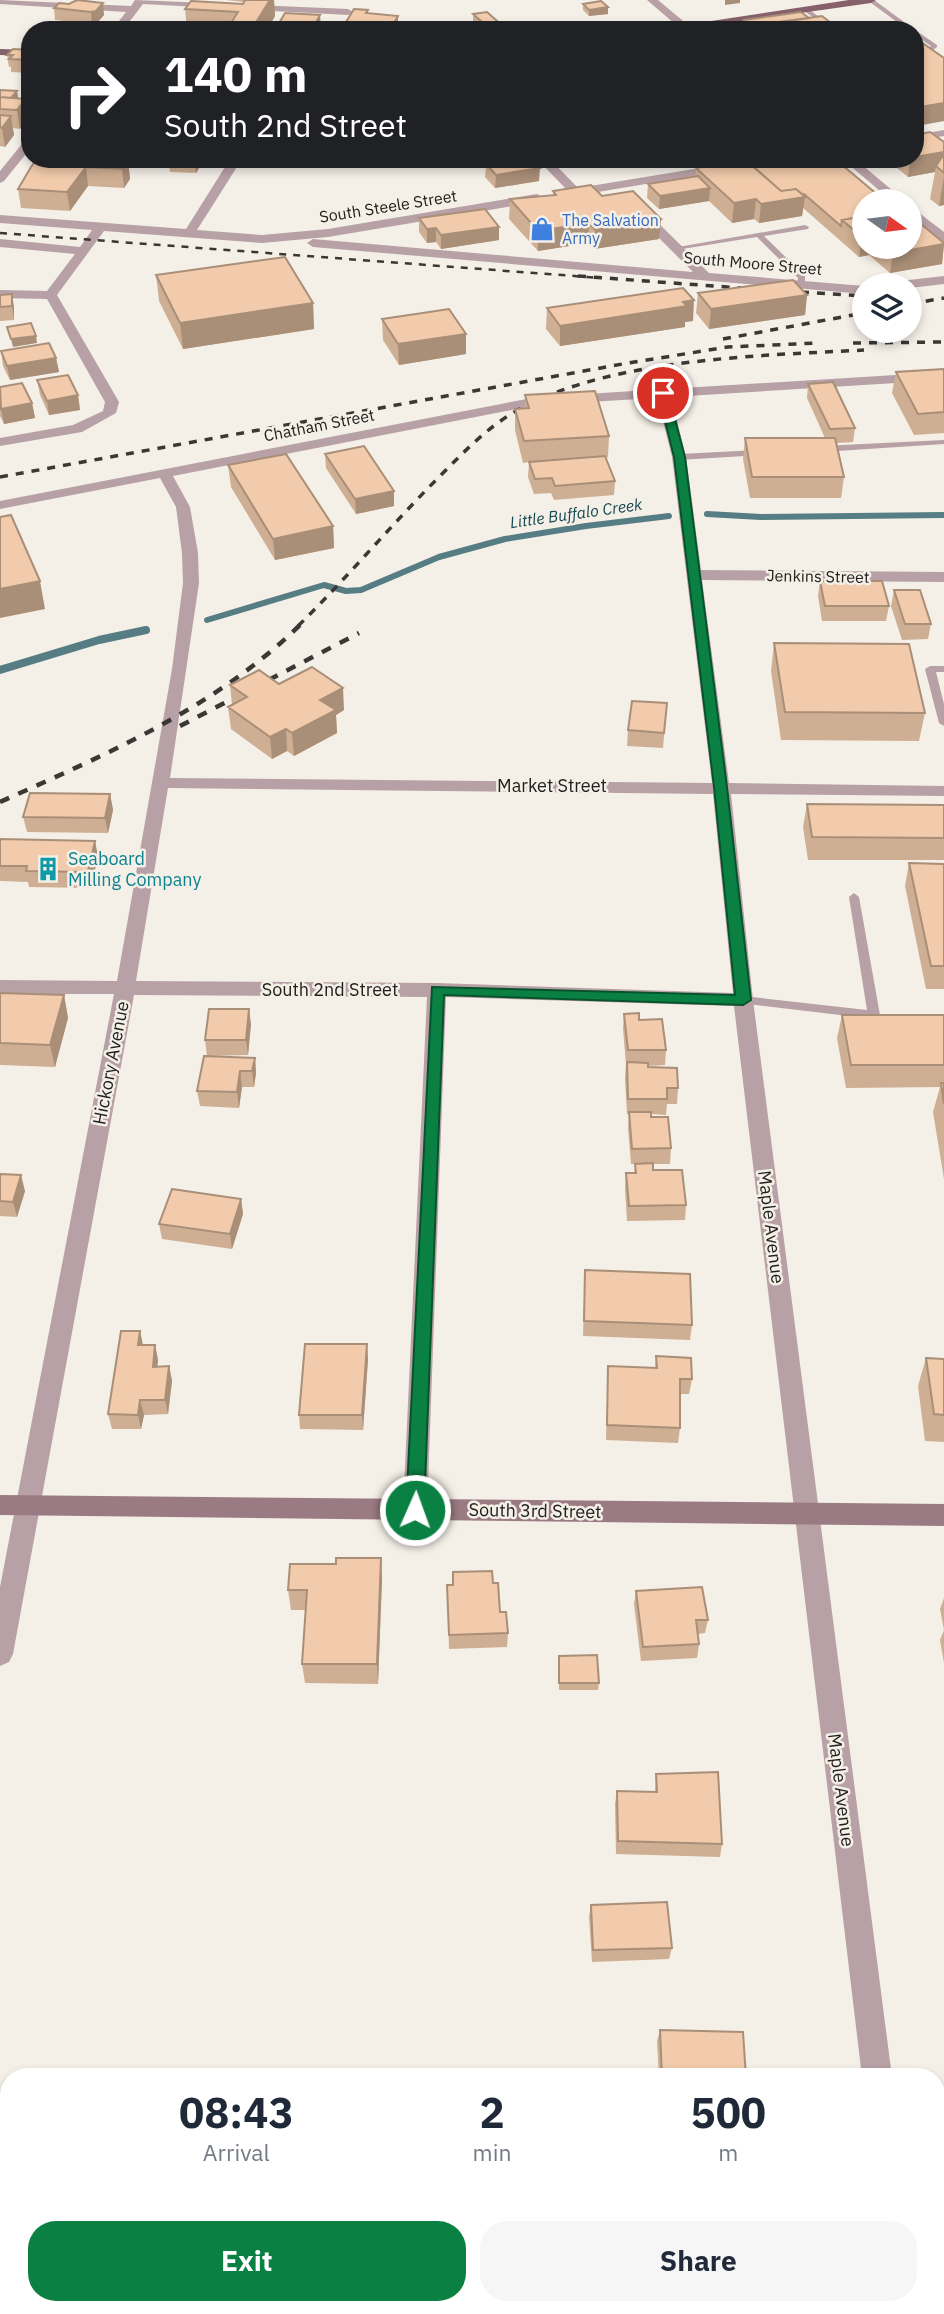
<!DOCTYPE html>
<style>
:root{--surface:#fff;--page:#f6f6f7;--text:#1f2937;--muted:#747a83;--accent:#0b8043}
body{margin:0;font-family:"IBM Plex Sans",sans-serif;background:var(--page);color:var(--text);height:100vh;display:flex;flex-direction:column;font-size:26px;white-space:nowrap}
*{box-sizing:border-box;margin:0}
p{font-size:23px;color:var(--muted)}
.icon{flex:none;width:38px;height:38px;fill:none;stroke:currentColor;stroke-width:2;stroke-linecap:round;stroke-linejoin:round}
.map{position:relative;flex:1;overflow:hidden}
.sheet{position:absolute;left:0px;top:2068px;width:945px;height:247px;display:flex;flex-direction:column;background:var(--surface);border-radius:28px 28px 0 0;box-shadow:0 4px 10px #0003}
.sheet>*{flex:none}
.banner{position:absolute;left:21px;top:21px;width:903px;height:147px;border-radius:28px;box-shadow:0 4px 10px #0003;background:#202124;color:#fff;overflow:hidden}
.needle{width:46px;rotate:104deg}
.controls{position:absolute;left:852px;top:189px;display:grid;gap:14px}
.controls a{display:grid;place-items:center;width:70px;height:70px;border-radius:50%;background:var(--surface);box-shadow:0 4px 10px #0003;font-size:35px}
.pin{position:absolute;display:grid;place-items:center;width:60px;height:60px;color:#fff;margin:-30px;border:4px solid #fff;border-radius:50%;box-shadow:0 2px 7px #0007}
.me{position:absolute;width:77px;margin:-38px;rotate:2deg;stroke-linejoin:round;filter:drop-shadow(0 0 5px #0008)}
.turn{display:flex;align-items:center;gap:24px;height:147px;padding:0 28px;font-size:32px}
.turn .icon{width:91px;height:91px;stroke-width:2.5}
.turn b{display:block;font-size:49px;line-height:60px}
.eta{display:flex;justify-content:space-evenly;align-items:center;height:119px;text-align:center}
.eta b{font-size:42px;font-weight:700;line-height:49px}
.cta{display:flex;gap:14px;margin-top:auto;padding:14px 28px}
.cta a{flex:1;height:80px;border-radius:28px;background:var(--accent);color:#fff;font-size:28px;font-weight:700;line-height:80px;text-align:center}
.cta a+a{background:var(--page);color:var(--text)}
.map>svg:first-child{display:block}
</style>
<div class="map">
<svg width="944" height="2314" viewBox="0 0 944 2314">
<rect width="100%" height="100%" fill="#f4efe7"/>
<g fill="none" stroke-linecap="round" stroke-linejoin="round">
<path stroke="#567d83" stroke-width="6" d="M707 514 761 517 944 515
M207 620 324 585 346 591 361 590 439 557 505 539 586 526 669 516"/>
<path stroke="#567d83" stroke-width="8" d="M0 670 99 640 146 630"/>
<path fill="#b8a1a6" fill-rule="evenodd" d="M867 0H874L915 30H908Z
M803 8H807L837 30H830L803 10Z
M915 30 937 45V47L929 53 915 56V52L925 50 931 46 915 35Z
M805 225 809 227 808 229 764 236 805 276V284L801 286 797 284 798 278 757 237 676 250 672 248Z
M944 440V444L822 452 818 449 822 446Z
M758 450 762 453 761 455 679 460 675 457 679 454Z
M930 666H944V672H936L944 704V726L939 723 925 669Z
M854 893 859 897 880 1015 878 1018 874 1019 739 1003 737 1000 743 996 867 1010 849 897Z"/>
<path fill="#b8a1a6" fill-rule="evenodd" d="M0 0 131 6 135 0 348 9 353 12 348 15 143 4 123 30H112L126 12 0 4Z
M647 0H658L694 30H682Z
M944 130V136L915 141V135Z
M30 138V149L4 181 0 183V171L26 139Z
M230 159H242L197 230 262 235 328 229 537 194 543 198 537 202 328 237 262 243 104 231 57 295 119 402 116 413 82 432 0 446V438L73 425 103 411 105 402 47 299 0 298V290L47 291 75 254 0 247V239L80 247 92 230 0 223V215L186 229Z
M537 159H550L578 188 755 159H784L778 162 568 197 562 193 567 190Z
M842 159H855L905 201H892Z
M910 206 944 232V242L910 216Z
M639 207 643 208 709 273 864 286V294L313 247 307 243 313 239 693 272 635 214V208Z
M944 276V284L910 288V285H894L900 281Z
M944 372V380L671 397 686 457 701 570 944 572V582L702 580 729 783 944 786V796L731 794 753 1000 892 2077H862L734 1006 446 997 427 1510 424 1517 415 1520 406 1517 403 1510 427 997 134 995 13 1654 9 1662 0 1666V1587L114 994H0V980L117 981 172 669 183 583 182 553 176 507 160 478 0 509V501L537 397ZM657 398 672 457 712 783 170 778 199 583 198 553 190 507 173 476 537 405ZM168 788 713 794 733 993 437 983 136 981Z
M890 2306H922L923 2314H891Z"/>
<path fill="#9b7b83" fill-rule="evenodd" d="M0 1495 944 1504V1526L0 1515Z"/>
<path fill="#86606a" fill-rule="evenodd" d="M849 0H876L871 3 681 30H652Z
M0 49 30 50V56L0 55Z"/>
<path stroke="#3a3734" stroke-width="2.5" stroke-dasharray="7 7" stroke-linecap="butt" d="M0 233 601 278"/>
<path stroke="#3a3734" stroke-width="3.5" stroke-dasharray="8 8" stroke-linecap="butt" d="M578 276 754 289
M785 291 864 296
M910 304 944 298
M723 339 864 313
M853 343 944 342
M0 477 628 363 728 347 818 343
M298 626C347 578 391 525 440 476 459 457 477 438 499 422 589 358 756 356 864 350"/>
<path stroke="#3a3734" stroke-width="4.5" stroke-dasharray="10 10" stroke-linecap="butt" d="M180 726 359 633
M0 802C107 754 215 708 300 625"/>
</g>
<path fill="#cfaf93" d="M226 0H274L275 16 267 30H187L185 9 243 4 244 2Z
M59 3 104 15 97 23 92 24 55 20 54 8Z
M583 4 608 14 589 16 583 10Z
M473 14 505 28V30H477L473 26Z
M915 43 944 58 917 126 915 124Z
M30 50V73L11 72V67H9L7 55Z
M0 90 17 91 18 98 28 118 20 129 13 128 14 135 5 147 0 146Z
M944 142V205L939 206 930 199 935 172 908 177 886 159H915Z
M165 159H202L203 162 196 173 170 172 169 165H166Z
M479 159H532L539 181 495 188 485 177 486 167Z
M128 160 130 179 124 188 88 186 70 211 21 208 18 189 31 167Z
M751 165 885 201 864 247H910L944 243 942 264 890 273 869 255 859 257 803 208 802 216 759 223 754 219 732 223 709 201 659 209 647 198 648 184 695 177 696 168Z
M553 191 602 196 661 219 659 239 594 249 588 243 538 251 509 219 510 199 553 195Z
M419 218 499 240 441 249 436 242 427 243 419 232Z
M156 275 313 303 314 329 183 349 159 301Z
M698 293 807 295 805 315 709 329 696 313Z
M12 294 14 308V320L0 321V295Z
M547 308 693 321 685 322V327L560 346 546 329Z
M382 319 466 354 399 365 383 340Z
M1 351 56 358 59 372 10 380 3 366Z
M944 369V433L914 435 892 393 896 372Z
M37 380 78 395 80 410 49 415 40 395Z
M808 384 855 428 853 442 837 443 844 477 841 498H750L743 459 745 438H825L807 398Z
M0 387 32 403 35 418 4 424 0 416Z
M525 395 609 436 608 457 606 458 615 481 614 495 554 500 551 493 534 494 528 477 529 462 523 463 515 430V409L525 408Z
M325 454 394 506 356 514 326 468Z
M228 465 333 526 334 548 275 560 231 487Z
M820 581 889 606 886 621H822L818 596Z
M894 590 931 624 928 639 902 640 891 606Z
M774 643 925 713 919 741 781 740 771 671Z
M279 684 344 710 336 715 337 733 294 756 287 751 272 759 231 729 228 707 232 705 230 685Z
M667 703 663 748 627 746 628 730Z
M110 794 113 810 108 833 27 832 23 817Z
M807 804 944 805V860H808L803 827Z
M0 839 98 856 91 888 29 887 28 882 0 881Z
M909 863 944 864V989H926L905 886Z
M0 993 64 995 68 1018 55 1067 0 1065Z
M624 1014 639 1020 666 1050 665 1065 648 1066V1067L678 1088 677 1104H667L666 1115 651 1114V1117L671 1148 670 1164H653V1170L686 1205 685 1220 627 1221 625 1188 626 1173H634L635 1164H631L628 1128 629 1114H627L625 1078 626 1064 623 1029Z
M842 1015H944V1179L933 1112 940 1087 846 1088 837 1038Z
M251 1024 248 1055 207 1056 205 1040Z
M204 1056 255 1058 256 1073 254 1087H242L239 1108 200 1106 197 1091Z
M0 1174 25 1191 17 1217 0 1216Z
M241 1199 243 1214 232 1249 162 1239 159 1224Z
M585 1270 692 1325 690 1340 583 1336Z
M140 1331 143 1345H155L158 1360 157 1367 169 1366 172 1381 168 1414 144 1415 141 1429H112L108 1414Z
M656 1356 692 1379 689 1394H680V1428L678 1443 606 1440 608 1366 655 1368Z
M926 1358 944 1359V1442L925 1441 918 1386Z
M368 1359 363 1430 300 1429 299 1415Z
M382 1578 378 1684 305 1683 302 1664 306 1610H291L288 1590Z
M493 1583 500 1612 508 1633 507 1647 449 1649 447 1585Z
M636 1591 708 1620 705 1633 698 1634 699 1644 697 1658 641 1661 634 1604Z
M944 1598V1663L940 1640 944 1630 940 1609Z
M559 1656 599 1683 598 1690H559Z
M656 1774 722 1844 720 1857 616 1854 615 1804 617 1791 655 1792Z
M591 1905 672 1948 669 1959 592 1962 589 1917Z
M660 2030 746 2077H659L657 2041Z"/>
<path fill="#a98e78" d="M270 0H274L275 16 267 30H255V24Z
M725 0H740V3L725 5Z
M103 3 104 15 97 23 92 24 91 12Z
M608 7V14L589 16V10Z
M320 15 321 27 320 30H312Z
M398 16V30H390Z
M17 91 19 103 13 111 11 98Z
M26 99 28 118 20 129 17 110Z
M944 103V121L917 126 920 107Z
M11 116 14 135 5 147 2 128Z
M944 152V170L936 166 935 172 908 177 910 159H915V157Z
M202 159 203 162 196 173 194 160Z
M489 159H503V168H489Z
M128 160 130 179 124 188 122 169Z
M86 167 88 186 70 211 67 192Z
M540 168 539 181 495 188 496 175Z
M944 176V205L939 206Z
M710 188 709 201 659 209 660 196Z
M804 194 803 197H805L802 216 759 223 761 204Z
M756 199 754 219 732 223 734 203Z
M661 219 659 239 594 249 595 230Z
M589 223 588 243 538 251V231Z
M499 227V240L441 249V235Z
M436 228V242L427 243V229Z
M862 237H864V247H871L869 255 859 257Z
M944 244 942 264 890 273 893 253Z
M12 294 14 308V320L12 306Z
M807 295 805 315 709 329 711 309Z
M694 300 693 321 685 322V327L560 346V326Z
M313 303 314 329 183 349 180 323Z
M466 334V354L399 365 398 344Z
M36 336 37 343 13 347 11 339Z
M56 358 59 372 10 380 7 366Z
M78 395 80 410 49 415 47 401Z
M32 403 35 418 4 424 1 409Z
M394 491V506L356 514 355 499Z
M333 526 334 548 275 560 273 539Z
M40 581 45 609 0 618V589Z
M343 688 344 710 336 715 337 733 294 756 292 733 320 700Z
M286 729 287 751 272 759 270 737Z
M110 794 113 810 108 833 105 818Z
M95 841 98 856 91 888 88 872Z
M64 995 68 1018 55 1067 50 1045Z
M249 1009 251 1024 248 1055 246 1040Z
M255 1058 256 1073 254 1087 252 1071Z
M240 1071 242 1087 239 1108 237 1092Z
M21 1175 25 1191 17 1217 13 1202Z
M241 1199 243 1214 232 1249 230 1234Z
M140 1331 143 1346 138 1345Z
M367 1344 368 1359 363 1430 362 1415Z
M155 1345 158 1360 156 1381 153 1367Z
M169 1366 172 1381 168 1414 165 1400Z
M140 1400 144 1415 141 1429 138 1415Z
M381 1558 382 1578 378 1684 377 1664Z"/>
<path fill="#f1cbab" stroke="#a98e78" stroke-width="2" d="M77 0 103 3 96 11 91 12 54 8 59 3 69 4Z
M245 0H270L255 24 231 23 238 12 185 9 191 1 243 4Z
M601 1 608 7 589 10 583 4Z
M354 9 368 10 366 13 398 16 390 30H341Z
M487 12 505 28 491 30 473 14Z
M801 12 809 18 746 27 742 25 749 24 744 20Z
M285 13 320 15 312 30H275Z
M822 16 840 30H746L743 27Z
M921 42 944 58V103L920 107 915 103V43Z
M13 49 30 50V60L9 59 13 55H7Z
M0 90 17 91 11 98 0 97Z
M0 97 26 99 17 110 0 109Z
M0 115 11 116 2 128 0 127Z
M930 132 944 142V152L915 157V135Z
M944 154V173L936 166Z
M37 159H117L128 160 122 169 86 167 67 192 18 189 31 167Z
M507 159H532L540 168 496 175 486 164 508 160Z
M789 159H835L885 201H864V216L842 220 841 226 804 194H802L796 189 781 191 751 165Z
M746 160 781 191 796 189 805 197 761 204 756 199 734 203 696 168Z
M698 176 710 188 660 196 648 184Z
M591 185 602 196 633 191 661 219 595 230 589 223 538 231 510 199 556 195 553 191Z
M485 209 499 227 441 235 436 228 427 229 419 218Z
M910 215 944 243V244L893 253 886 247H910Z
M864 216V237H862L842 220Z
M285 257 313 303 180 323 156 275Z
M793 280 807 295 711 309 698 293Z
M683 288 694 300 683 302 687 306 560 326 547 308Z
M12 294V306L0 307V295Z
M449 309 466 334 398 344 382 319Z
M31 323 36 336 11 339 7 327Z
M49 343 56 358 7 366 1 351Z
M944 369V412L918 414 896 372Z
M68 375 78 395 47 401 37 380Z
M833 382 855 428 830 429 808 384Z
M22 383 32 403 1 409 0 387Z
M595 391 609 436 524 441 515 409 529 408 525 395Z
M745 438H835L844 477H752Z
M364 446 394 491 355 499 325 454Z
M286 454 333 526 273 539 228 465Z
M605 456 615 481 555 486 552 478 535 479 529 462Z
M11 515 40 581 0 589V517Z
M820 581H882L889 606H825Z
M894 590H920L931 624H905Z
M774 643 909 644 925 713 785 712Z
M312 667 343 688 320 700 336 710 292 733 286 729 270 737 228 707 247 697 230 685 259 670 279 684Z
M632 701 667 703 664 733 628 730Z
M30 793 110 794 105 818 23 817Z
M807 804 944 805V838L812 837Z
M0 839 95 841 88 872 26 871 27 866H0Z
M909 863 944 864V966H931Z
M0 993 64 995 50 1045 0 1043Z
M209 1009H249L246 1040H205Z
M639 1013V1020L662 1019 666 1050H628L624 1014Z
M842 1015H944V1065H851Z
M204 1056 255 1058 252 1071H240L237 1092 197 1091Z
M627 1062 648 1063V1067L677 1068 678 1088H667V1099H628Z
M941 1083H944V1104Z
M629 1112H651V1117H668L671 1148 632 1149Z
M653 1163V1170H682L686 1205 629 1206 626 1173H636L635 1164Z
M0 1174 21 1175 13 1202 0 1201Z
M172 1189 241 1199 230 1234 159 1224Z
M585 1270 690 1274 692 1325 584 1321Z
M121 1331H140L138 1345H155L153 1367 169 1366 165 1400H140L138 1415 108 1414Z
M305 1344H367L362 1415H299Z
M656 1356 691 1358 692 1379H680V1428L607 1425 608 1366 657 1368Z
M926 1358 944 1359V1415L934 1414Z
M336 1558H381L377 1664H302L307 1590H288L290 1564H336Z
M492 1571 493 1583H498L500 1612H506L508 1633 449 1635 447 1585H453V1572Z
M702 1587 708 1620H696L699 1644 643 1647 636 1591Z
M597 1655 599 1683H559V1656Z
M718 1772 722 1844 618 1841 617 1791 657 1792 656 1774Z
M667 1902 672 1948 593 1950 591 1905Z
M660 2030 743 2032 746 2077H662Z"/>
<path fill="#0b8043" stroke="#07532c" stroke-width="2" d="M663 390 668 393 685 457 727 787 751 1000 743 1005 444 995 424 1510 421 1515 415 1518 408 1515 406 1510 432 987 735 995 714 787 674 457 658 393Z"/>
<defs>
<g id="shop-bare" transform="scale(1.89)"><path d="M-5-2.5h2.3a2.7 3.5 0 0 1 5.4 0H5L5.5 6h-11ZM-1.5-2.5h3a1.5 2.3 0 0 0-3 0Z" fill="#3f7fe0" stroke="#f4efe7" stroke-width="2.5" paint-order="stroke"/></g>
<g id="building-bare" transform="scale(1.89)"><path d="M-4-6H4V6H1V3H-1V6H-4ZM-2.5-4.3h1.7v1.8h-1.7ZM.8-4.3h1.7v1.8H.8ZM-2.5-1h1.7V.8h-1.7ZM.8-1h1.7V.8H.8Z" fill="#0f9aa8" stroke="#f4efe7" stroke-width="2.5" paint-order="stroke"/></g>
</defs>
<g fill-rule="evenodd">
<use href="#shop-bare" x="542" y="229"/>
<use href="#building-bare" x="48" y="869"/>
</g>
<g text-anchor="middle" stroke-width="5" stroke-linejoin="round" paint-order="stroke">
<g font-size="16" fill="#22201d" stroke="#f4efe7">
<text transform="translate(388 206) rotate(-9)" y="6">South Steele Street</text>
<text transform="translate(753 263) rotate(5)" y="6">South Moore Street</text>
<text transform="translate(319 425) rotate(-11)" y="6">Chatham Street</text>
<text transform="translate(818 576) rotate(1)" y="6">Jenkins Street</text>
</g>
<g font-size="16" fill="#366cbe" stroke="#f4efe7" text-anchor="start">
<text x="562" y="226">The Salvation<tspan x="562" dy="18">Army</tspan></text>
</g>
<g font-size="16" font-style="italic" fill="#164951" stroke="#f4efe7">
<text transform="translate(576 513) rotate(-8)" y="6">Little Buffalo Creek</text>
</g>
<g font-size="18" fill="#22201d" stroke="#f4efe7">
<text x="552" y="792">Market Street</text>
<text x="330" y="996">South 2nd Street</text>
<text transform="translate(111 1063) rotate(-79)" y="6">Hickory Avenue</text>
<text transform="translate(771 1227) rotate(83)" y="6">Maple Avenue</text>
<text transform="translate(535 1511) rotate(1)" y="6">South 3rd Street</text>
<text transform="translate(841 1790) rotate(83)" y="6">Maple Avenue</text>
</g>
<g font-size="18" fill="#0d838f" stroke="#f4efe7" text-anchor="start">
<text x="68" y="865">Seaboard<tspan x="68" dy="21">Milling Company</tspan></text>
</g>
</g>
</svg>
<div class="controls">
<a><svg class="needle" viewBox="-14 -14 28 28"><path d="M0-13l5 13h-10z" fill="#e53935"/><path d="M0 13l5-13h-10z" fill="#747a83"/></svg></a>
<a><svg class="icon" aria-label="layers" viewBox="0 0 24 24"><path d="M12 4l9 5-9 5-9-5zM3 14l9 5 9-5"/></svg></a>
</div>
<div class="pin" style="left:663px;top:393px;background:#d93025"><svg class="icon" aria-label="arrive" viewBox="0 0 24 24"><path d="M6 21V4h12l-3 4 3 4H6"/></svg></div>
<svg class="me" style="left:415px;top:1510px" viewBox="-20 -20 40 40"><circle r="17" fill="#0b8043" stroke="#fff" stroke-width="3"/><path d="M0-11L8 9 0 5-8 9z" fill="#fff"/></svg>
<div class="banner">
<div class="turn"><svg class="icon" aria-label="right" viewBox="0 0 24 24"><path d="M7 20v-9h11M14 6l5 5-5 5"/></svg><div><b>140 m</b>South 2nd Street</div></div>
</div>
<section class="sheet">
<div class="eta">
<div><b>08:43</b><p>Arrival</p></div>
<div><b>2</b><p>min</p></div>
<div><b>500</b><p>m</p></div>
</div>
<div class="cta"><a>Exit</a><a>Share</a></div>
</section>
</div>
